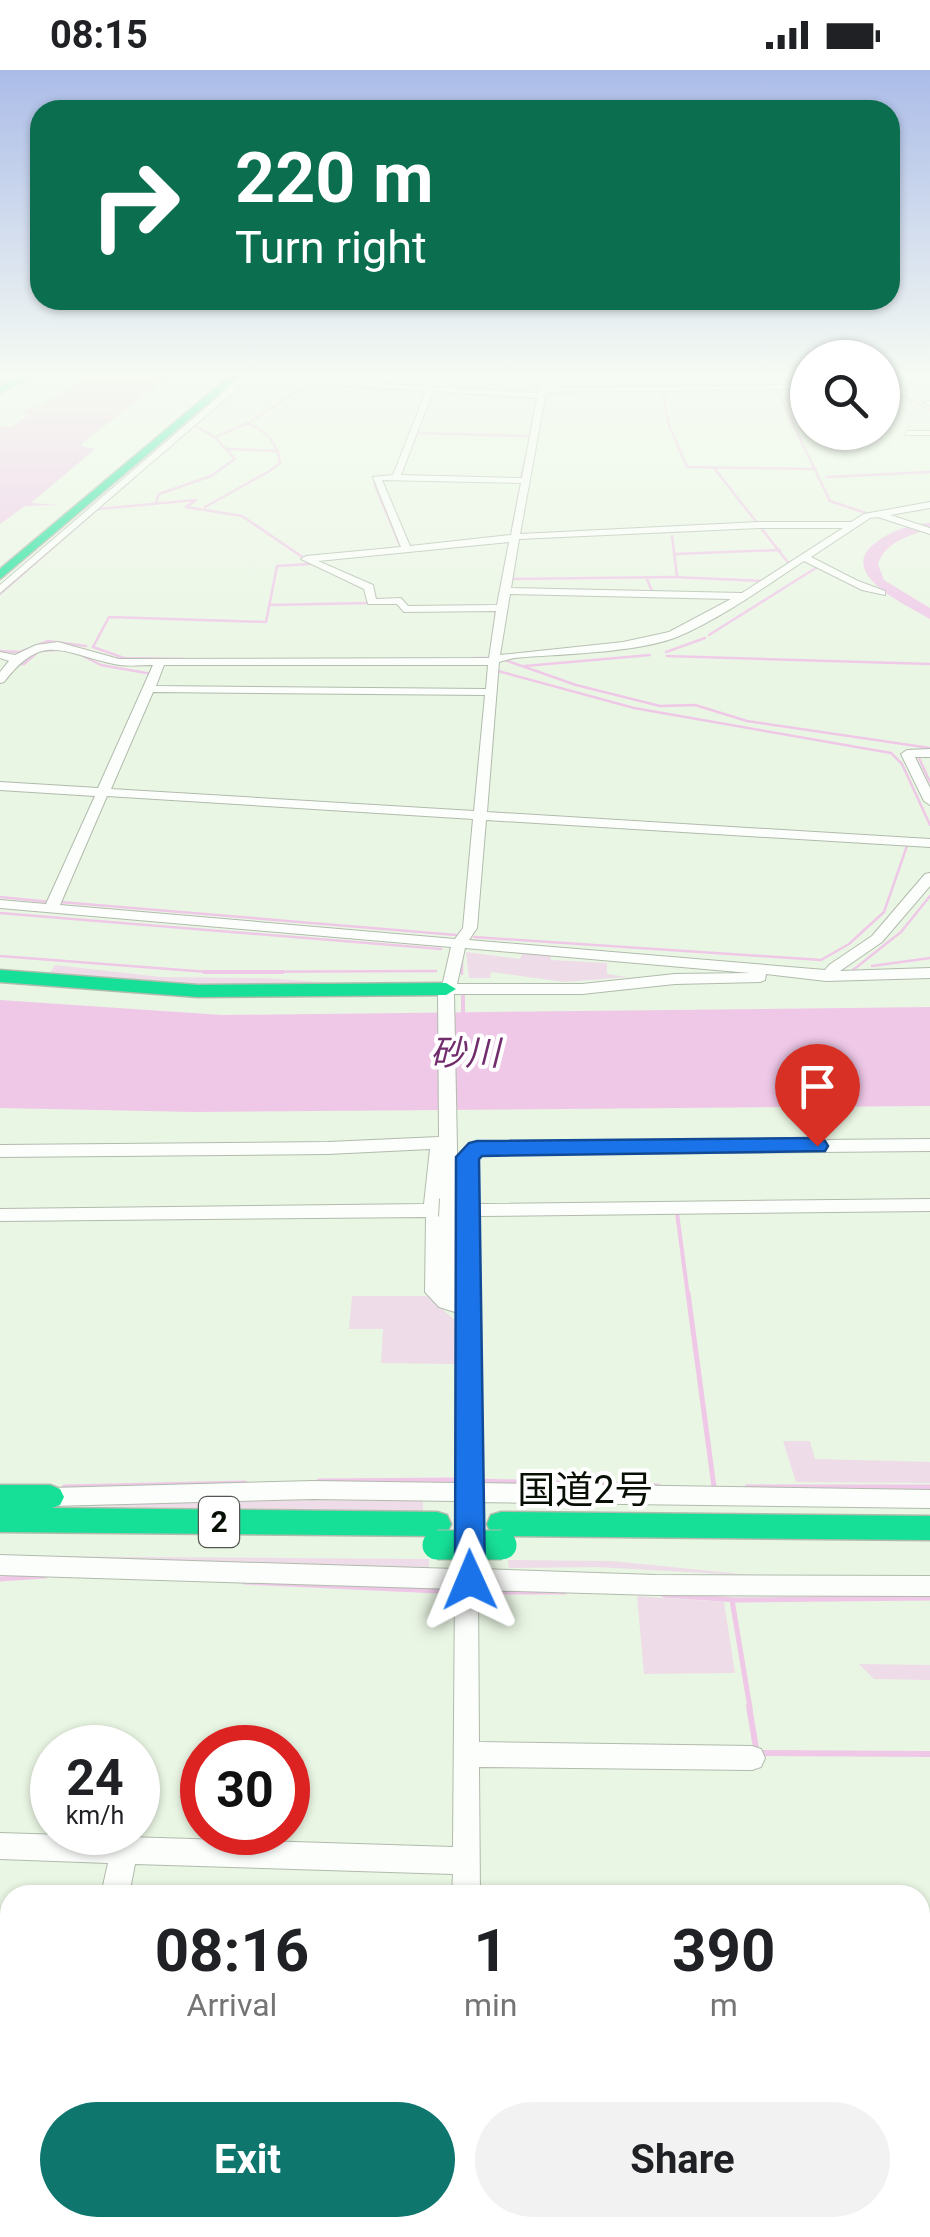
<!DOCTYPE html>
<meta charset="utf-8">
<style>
:root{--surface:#fff;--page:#f2f2f2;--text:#202124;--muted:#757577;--accent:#0f766e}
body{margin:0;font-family:Roboto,"Noto Sans JP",sans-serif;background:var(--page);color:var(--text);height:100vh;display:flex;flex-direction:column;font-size:38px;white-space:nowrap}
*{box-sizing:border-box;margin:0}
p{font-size:32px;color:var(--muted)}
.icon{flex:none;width:55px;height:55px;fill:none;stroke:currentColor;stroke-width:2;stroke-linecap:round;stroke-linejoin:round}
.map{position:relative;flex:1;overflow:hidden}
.details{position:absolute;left:0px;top:1815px;width:930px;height:352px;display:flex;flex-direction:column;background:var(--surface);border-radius:30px 30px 0 0;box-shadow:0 2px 8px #0004}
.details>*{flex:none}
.hud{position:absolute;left:30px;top:30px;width:870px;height:210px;border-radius:30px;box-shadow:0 2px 8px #0004;background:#0b6e4f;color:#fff;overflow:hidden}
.tools{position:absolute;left:790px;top:270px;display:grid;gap:20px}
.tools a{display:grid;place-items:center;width:110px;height:110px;border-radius:50%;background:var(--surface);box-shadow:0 2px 8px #0004;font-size:50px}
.speed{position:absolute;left:30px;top:1655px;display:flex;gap:20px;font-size:50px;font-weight:700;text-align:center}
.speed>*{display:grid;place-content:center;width:130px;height:130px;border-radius:50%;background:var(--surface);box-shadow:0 2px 8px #0004;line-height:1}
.speed small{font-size:25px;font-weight:400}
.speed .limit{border:15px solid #d22;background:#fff;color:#111}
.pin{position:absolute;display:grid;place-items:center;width:85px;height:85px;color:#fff;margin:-102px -42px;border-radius:50% 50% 50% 0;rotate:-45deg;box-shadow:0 0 10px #0007}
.pin .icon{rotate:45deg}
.me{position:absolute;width:110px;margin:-55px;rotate:359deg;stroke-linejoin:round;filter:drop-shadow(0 0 8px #0008)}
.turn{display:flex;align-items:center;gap:35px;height:210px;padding:0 40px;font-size:45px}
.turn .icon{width:130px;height:130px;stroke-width:2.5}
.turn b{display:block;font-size:70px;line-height:85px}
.eta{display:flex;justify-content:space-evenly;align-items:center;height:170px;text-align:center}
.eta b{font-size:60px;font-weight:700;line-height:70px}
.action{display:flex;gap:20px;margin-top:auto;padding:20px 40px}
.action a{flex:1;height:115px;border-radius:60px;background:var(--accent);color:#fff;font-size:40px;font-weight:700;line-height:115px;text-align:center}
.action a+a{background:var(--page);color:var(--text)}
.status{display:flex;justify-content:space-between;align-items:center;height:70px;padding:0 50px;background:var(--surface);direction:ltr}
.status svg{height:28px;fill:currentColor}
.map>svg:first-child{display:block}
</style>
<div class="status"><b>08:15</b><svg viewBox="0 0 49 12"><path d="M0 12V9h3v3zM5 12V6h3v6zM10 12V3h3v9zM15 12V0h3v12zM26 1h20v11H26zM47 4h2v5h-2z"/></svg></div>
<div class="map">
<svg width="930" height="2167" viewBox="0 0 930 2167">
<rect width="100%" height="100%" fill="#eaf6e4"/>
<path fill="#eedce8" d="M524 880 551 883V890L607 893V904L627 907 565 912 491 902 490 908H469L466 882 520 889Z
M55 895 161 907 265 908 372 916 261 918 48 906Z
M352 1226H427L457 1252 458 1294 381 1293 383 1259H349Z
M783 1371H810L815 1389 930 1392V1413L796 1412Z
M423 1428V1441L0 1435Z
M0 1486 429 1489V1501Z
M508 1490 611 1491 761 1506 596 1497 509 1498Z
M637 1526 724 1532 735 1603 644 1604Z
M859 1594 930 1595V1610L874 1609Z"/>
<path fill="#efc8e8" d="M89 306H170L82 373 81 376 95 379 31 433 60 435 25 436 0 454V357L13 356 29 344 19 341 40 336Z
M930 453V459C910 465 885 472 878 494L884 510 930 538V549C906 535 832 502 878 471 893 460 912 454 930 453Z
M0 930 222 945 930 937V1036L194 1042 0 1038Z"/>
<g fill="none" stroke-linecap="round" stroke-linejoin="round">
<path stroke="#efc8e8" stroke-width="2.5" d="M661 306 668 353 687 397 816 399
M770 306 830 431 869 444
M775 306H808
M0 316 19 306
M420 317 423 306
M904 327 930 340
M248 353C267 362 277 372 280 393L268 402
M416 363 530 366
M215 367 248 353 311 312
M228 379 278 381
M714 398 790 495
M383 406 374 407 375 416 401 478
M827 407 930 402
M521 408 529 374
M156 432 159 424 211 406 235 389 215 367 193 355
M205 437 266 403
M98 439 196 430 186 437 242 446 304 488
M672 466 677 506
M675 484 780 480
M646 507 653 523
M509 509 673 507 764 511
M0 524 103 434
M499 530 519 422
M269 535 370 533
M709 565 819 496
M0 581 20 582 48 571 86 576
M666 582 705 568
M77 583 101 595 152 604
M500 586 550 580
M667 586 930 594
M474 588H490L496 539
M184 589 124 588 93 577 109 547 266 552 277 496 310 494
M502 589 576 615 660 636 695 635 747 651 930 678
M18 594H24L39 581 58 580
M525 596 650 585
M498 601 634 638 891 683 902 694 930 755
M918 686 930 712
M0 827 50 832
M60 832 456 865
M0 843 441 879
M474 867 821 890 849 874 884 842 908 773
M0 886 208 902 436 901
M462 892V904
M872 896 930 888
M853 900 901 862 930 826"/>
<path stroke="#efc8e8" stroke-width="4" d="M204 902H283
M463 926V946
M677 1143 688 1226"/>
<path stroke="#efc8e8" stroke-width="5" d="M688 1223 714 1417
M319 1411 460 1410
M477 1411 658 1416
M64 1417 245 1413
M747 1417H930
M0 1509 45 1506
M244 1512 460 1522
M480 1522H565
M664 1525 736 1530 930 1528
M732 1530 750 1638"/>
<path stroke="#efc8e8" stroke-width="6" d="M749 1636 756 1678
M760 1683 930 1684"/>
<g stroke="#b1bbad" stroke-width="2">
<path id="street" d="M254 306 538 323 542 306H549L546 318 808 315V319L546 322 520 464 759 452H851L864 444 930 432V438L890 445 930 458V464L878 447 870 448 811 487 858 511 885 521V525L862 520 804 491C764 517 722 548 677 567 636 583 560 584 514 588L499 592 487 742 930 769V777L486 750 477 858 469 870 825 900 829 895 872 866 925 804 930 803V816L882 872 840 901 930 898V908L826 911 766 904 765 910 760 912 675 914 582 924H454L458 1129 454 1134H459V1087L471 1075 477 1073 930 1069V1081L481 1085 477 1089V1134L930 1129V1141L477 1146 478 1413 930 1420V1438L478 1432V1499L655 1505 930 1506V1526L655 1525 478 1520 479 1672 752 1676 761 1679 765 1688 761 1697 752 1700 479 1697 480 1825H452L453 1804 135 1794 129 1825H101L108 1793 0 1789V1763L453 1777 455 1519 0 1505V1485L455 1499 456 1431 313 1429 51 1436 43 1434 40 1427 43 1420 51 1418 313 1411 456 1413 458 1243 439 1237 425 1222 426 1147 0 1151V1139L424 1134 430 1079 328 1084 0 1087V1075L328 1072 439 1067 438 919 443 912 451 877 0 838V830L46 834 95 726 0 720V712L98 718 153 595C141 595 127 597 114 594 62 583 43 561 4 612L0 613V602L9 591 0 588V582L15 585 36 575 58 572 119 589 489 588 496 541 404 542 397 534H368L364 519 301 489 306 486 401 477 373 407 393 405 426 321 254 310 237 315V319L0 523V515L229 318 220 320 217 316ZM433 321 537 328 522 408 401 405ZM382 410 521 413 511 465 410 476ZM759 458H843L742 523 511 518 519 469ZM509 472 497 535 408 536 401 528 376 529 373 515 318 491ZM510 524 731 529 669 562 623 572 500 585ZM164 595H488L486 619 156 616ZM153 622 485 625 474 741 111 719ZM107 726 473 749 463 858 455 869 60 835ZM465 878 750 903 675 904 582 914H457ZM457 1146H459L458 1203Z
M882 306H930V309H891L908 323 905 327 882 309Z
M928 331H930V335L924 333Z
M908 361H930V365H905Z
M930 679V687H915L930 718V735L924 731 901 684 907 680Z
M36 2158H68L66 2167H34Z
M452 2158H484V2167H452Z"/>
</g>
<g stroke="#b1bbad" stroke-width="3">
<path id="fast" d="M23 306H34L0 323V316Z
M230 306H240L0 509V499Z
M0 900 198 915 446 913 456 919 446 925 198 927 0 912Z
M0 1415H50L60 1419 64 1427 60 1435 52 1438 437 1442 447 1445 451 1454 447 1463 437 1466 0 1462Z
M501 1442 930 1446V1470L501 1466 491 1463 487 1454 491 1445Z"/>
</g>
<use href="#street" fill="#fcfefb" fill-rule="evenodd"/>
<use href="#fast" fill="#16e098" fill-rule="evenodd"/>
<g stroke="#b1bbad" stroke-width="20" stroke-linecap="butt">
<path id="street-bridge" d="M448 1147 449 1129"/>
</g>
<g stroke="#b1bbad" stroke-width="31" stroke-linecap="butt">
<path id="fast-bridge" d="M437 1475H502"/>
</g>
<use href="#street-bridge" stroke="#fcfefb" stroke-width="18"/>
<use href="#fast-bridge" stroke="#16e098" stroke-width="29"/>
</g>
<linearGradient id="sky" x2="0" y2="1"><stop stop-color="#abbce8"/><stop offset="0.5" stop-color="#f6fbf3"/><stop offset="1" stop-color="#f6fbf3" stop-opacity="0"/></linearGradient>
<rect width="930" height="609" fill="url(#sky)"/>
<path fill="#1a73e8" stroke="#114b97" stroke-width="2.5" d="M817 1068 825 1071 828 1076 825 1081 482 1086 479 1089 485 1510 480 1520 470 1524 459 1520 455 1510 456 1087 469 1073 477 1071Z"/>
<g text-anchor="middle" stroke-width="8" stroke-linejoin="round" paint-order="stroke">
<rect fill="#fff" stroke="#525750" stroke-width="2.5" x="199" y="1427" width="40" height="50" rx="8"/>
<g font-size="30" font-weight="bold" fill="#080f05">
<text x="219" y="1462">2</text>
</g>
<g font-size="35" font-style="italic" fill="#722d6d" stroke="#fff">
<text x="465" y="995">砂川</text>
</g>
<g font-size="38" fill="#080f05" stroke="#fff">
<text x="585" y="1433">国道2号</text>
</g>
</g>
</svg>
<div class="tools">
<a><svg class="icon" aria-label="search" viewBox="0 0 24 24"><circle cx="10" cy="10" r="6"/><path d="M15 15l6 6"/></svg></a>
</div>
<div class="speed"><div>24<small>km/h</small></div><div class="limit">30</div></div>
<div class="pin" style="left:817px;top:1076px;background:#d93025"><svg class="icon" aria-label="arrive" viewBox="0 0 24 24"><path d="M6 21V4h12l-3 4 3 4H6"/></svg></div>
<svg class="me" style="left:470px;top:1510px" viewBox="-20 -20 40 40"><path d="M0-17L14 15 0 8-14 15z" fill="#1a73e8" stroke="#fff" stroke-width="4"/></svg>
<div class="hud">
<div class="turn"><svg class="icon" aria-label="right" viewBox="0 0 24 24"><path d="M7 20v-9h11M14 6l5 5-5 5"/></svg><div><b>220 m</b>Turn right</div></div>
</div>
<section class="details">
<div class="eta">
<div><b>08:16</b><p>Arrival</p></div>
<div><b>1</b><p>min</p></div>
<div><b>390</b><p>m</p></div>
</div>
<div class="action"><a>Exit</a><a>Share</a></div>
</section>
</div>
